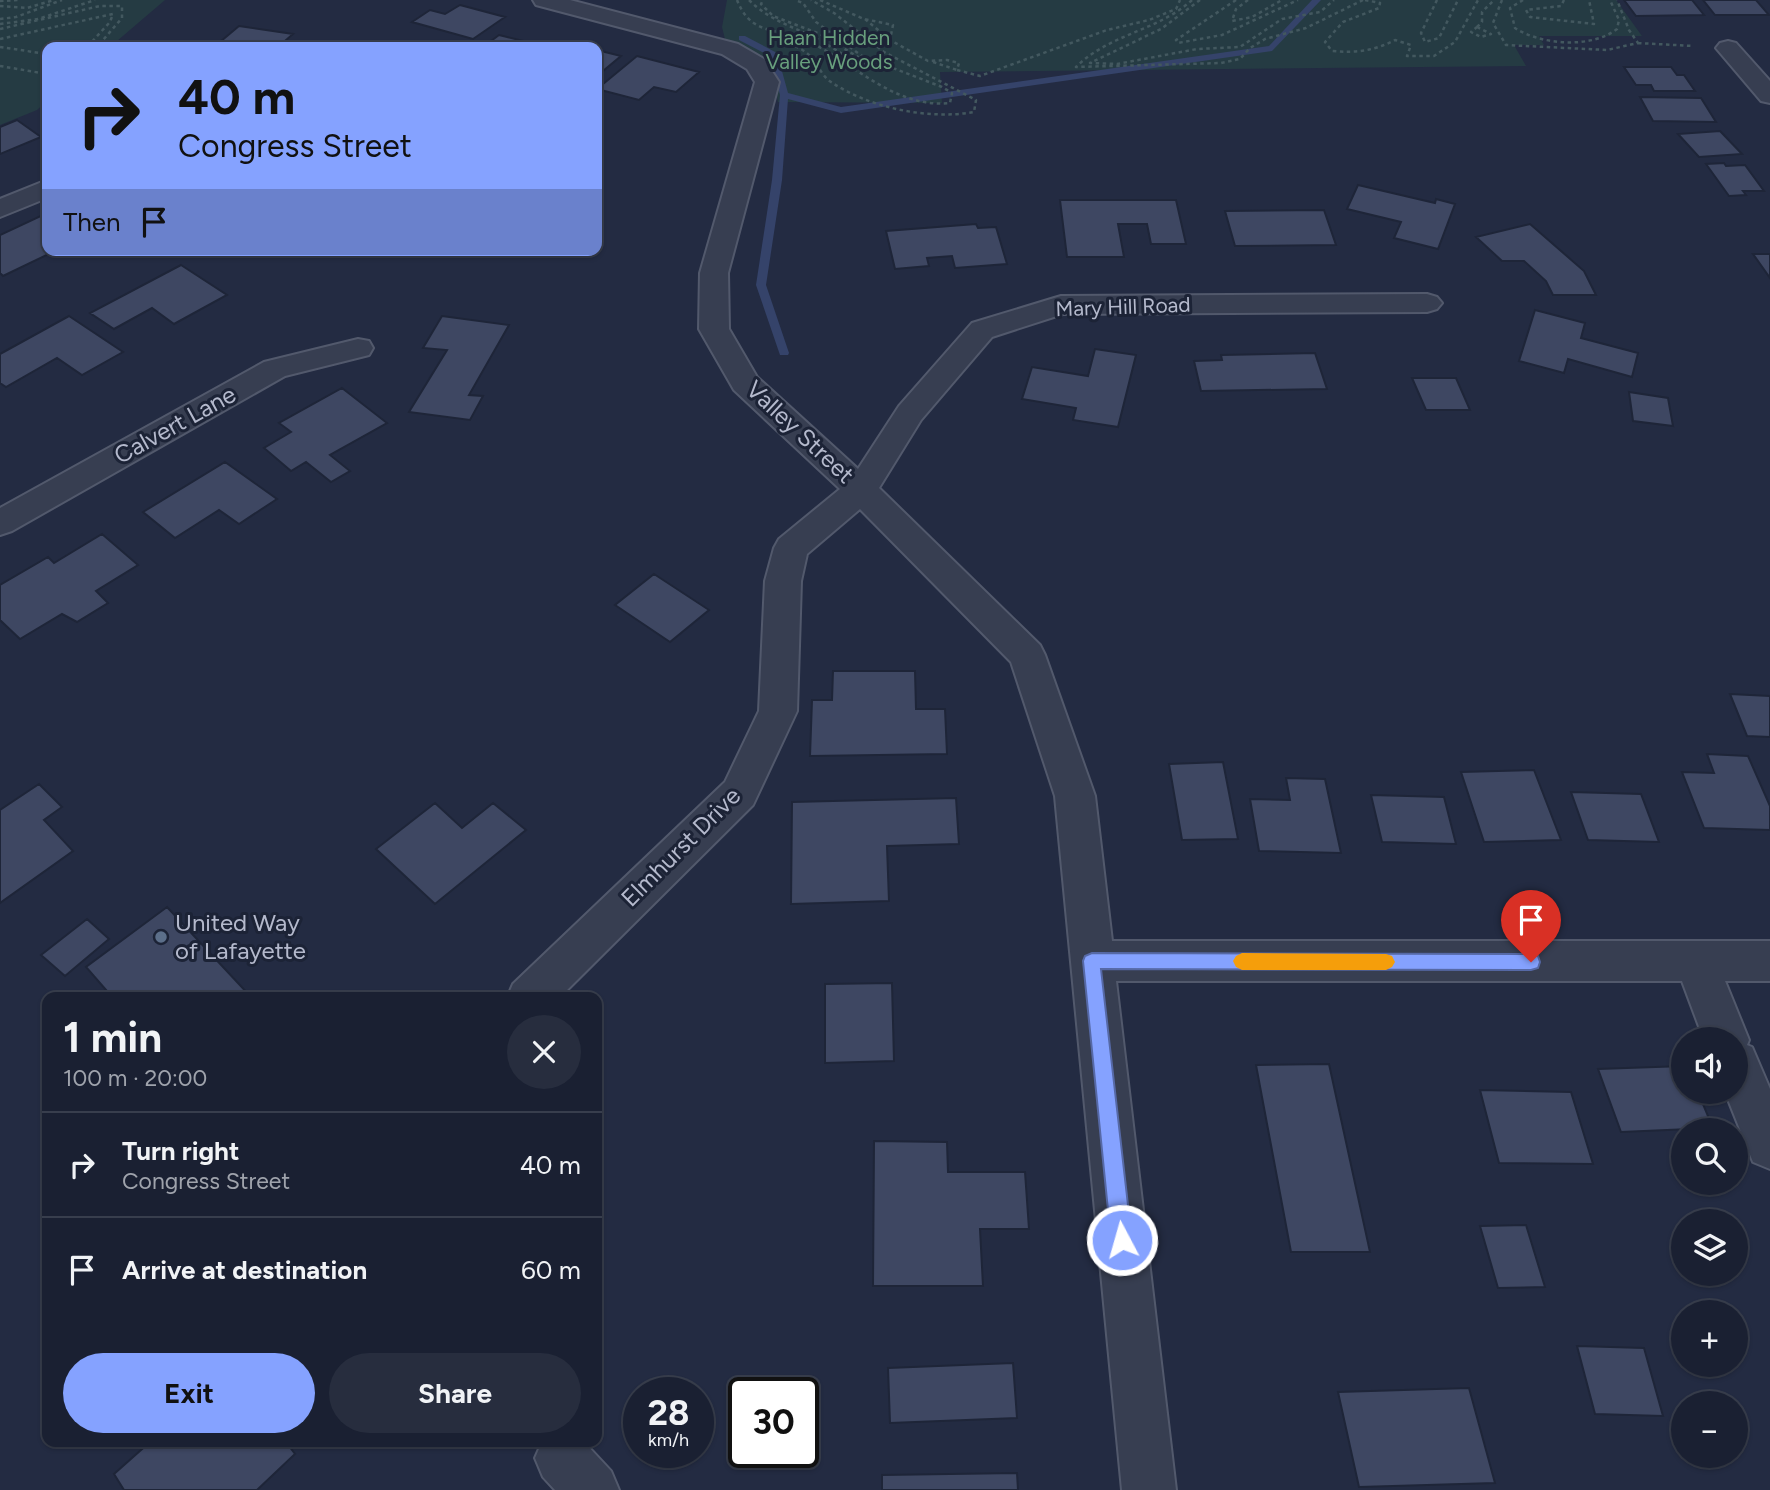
<!DOCTYPE html>
<meta charset="utf-8">
<style>
:root{--surface:#1a2032;--page:#272d3e;--text:#f1f3f6;--muted:#9fa3ac;--line:#383e4d;--accent:#85a2ff}
body{margin:0;font-family:Figtree,sans-serif;background:var(--page);color:var(--text);height:100vh;display:flex;flex-direction:column;font-size:26px;white-space:nowrap}
*{box-sizing:border-box;margin:0}
p{font-size:23px;color:var(--muted)}
.icon{flex:none;width:38px;height:38px;fill:none;stroke:currentColor;stroke-width:2;stroke-linecap:round;stroke-linejoin:round}
.map{position:relative;flex:1;overflow:hidden}
.drawer{position:absolute;left:42px;top:992px;width:560px;height:455px;display:flex;flex-direction:column;background:var(--surface);border-radius:14px;box-shadow:0 2px 5px #0004,0 0 0 2px var(--line)}
.drawer>*{flex:none}
.hud{position:absolute;left:42px;top:42px;width:560px;height:214px;border-radius:14px;box-shadow:0 2px 5px #0004,0 0 0 2px var(--line);background:#85a2ff;color:#111;overflow:hidden}
.fabs{position:absolute;left:1671px;top:1027px;display:grid;gap:14px}
.fabs a{display:grid;place-items:center;width:77px;height:77px;border-radius:50%;background:var(--surface);box-shadow:0 2px 5px #0004,0 0 0 2px var(--line);font-size:35px}
.speed{position:absolute;left:623px;top:1377px;display:flex;gap:14px;font-size:35px;font-weight:700;text-align:center}
.speed>*{display:grid;place-content:center;width:91px;height:91px;border-radius:50%;background:var(--surface);box-shadow:0 2px 5px #0004,0 0 0 2px var(--line);line-height:1}
.speed small{font-size:18px;font-weight:400}
.speed .limit{border:4px solid #111;border-radius:10px;background:#fff;color:#111}
.pin{position:absolute;display:grid;place-items:center;width:60px;height:60px;color:#fff;margin:-72px -30px;border-radius:50% 50% 50% 0;rotate:-45deg;box-shadow:0 0 7px #0007}
.pin .icon{rotate:45deg}
.me{position:absolute;width:77px;margin:-38px;rotate:354deg;stroke-linejoin:round;filter:drop-shadow(0 0 5px #0008)}
.turn{display:flex;align-items:center;gap:24px;height:147px;padding:0 21px;font-size:32px}
.turn .icon{width:91px;height:91px;stroke-width:2.5}
.turn b{display:block;font-size:49px;line-height:60px}
.then{display:flex;align-items:center;height:66px;padding:0 21px;background:#0003;gap:14px;font-size:26px}
.round{display:grid;place-items:center;flex:none;width:74px;height:74px;border-radius:37px;background:var(--page)}
.summary{display:flex;align-items:center;justify-content:space-between;height:119px;padding:0 21px}
h1{font-size:42px;font-weight:700;line-height:52px}
.cta{display:flex;gap:14px;margin-top:auto;padding:14px 21px}
.cta a{flex:1;height:80px;border-radius:42px;background:var(--accent);color:#111;font-size:28px;font-weight:700;line-height:80px;text-align:center}
.cta a+a{background:var(--page);color:var(--text)}
ul{padding:0;list-style:none}
li{display:flex;align-items:center;gap:21px;height:105px;padding:0 21px;border-top:2px solid var(--line)}
li div{flex:1}
li b{display:block;font-size:26px}
li em{font-style:normal}
.map>svg:first-child{display:block}
</style>
<div class="map">
<svg width="1770" height="1490" viewBox="0 0 1770 1490">
<rect width="100%" height="100%" fill="#232b42"/>
<path fill="#253b43" d="M0 0H165L110 47H47V101L37 110 0 125Z
M727 0H1616L1642 36H1539L1544 45H1514L1526 66 940 72 942 103 778 102 769 60 725 39 722 27Z"/>
<g fill="none" stroke-linecap="round" stroke-linejoin="round">
<path fill="#35436a" fill-rule="evenodd" d="M1312 0H1321L1272 51 841 113 788 99 782 180 766 285 789 353 788 355H780L756 285 772 180 780 95 770 56 739 40V36H745L777 53 788 93 841 107 1269 46Z"/>
</g>
<path fill="#3e4762" stroke="#1e2538" stroke-width="2" d="M1624 0H1692L1704 15 1636 16Z
M1703 0H1756L1769 15H1715Z
M460 5 505 17 473 39 412 22 430 10 445 14Z
M239 26 293 34 278 47H214Z
M499 35 548 47H483Z
M597 50 621 56 597 76Z
M637 56 699 72 676 92 654 87 639 100 597 89Z
M1624 67H1671L1677 75H1684L1695 91H1654L1651 85H1636Z
M1640 97 1701 98 1716 122 1653 121Z
M17 120 41 137 0 154V127Z
M1720 131 1742 154 1699 157 1678 134Z
M1724 163 1726 166 1745 165 1764 191H1743L1746 195 1729 196 1706 164Z
M1358 185 1435 203 1436 199 1455 204 1438 249 1394 238 1401 222 1347 209Z
M1060 200H1176L1186 244H1151L1147 224H1118L1124 257H1067Z
M1324 210 1336 245 1235 246 1225 211Z
M47 213V250H57L3 276 0 273V235Z
M976 224 978 228 996 227 1007 264 955 268 952 256 927 258 929 266 895 269 886 231Z
M1530 224 1584 271 1596 295H1553L1546 281 1524 261H1502L1476 237Z
M1753 254H1770V278Z
M181 265 227 295 174 324 152 308 114 329 90 313Z
M1535 310 1585 323 1581 338 1638 353 1632 377 1568 359 1564 373 1519 361Z
M69 316 123 352 82 375 57 358 6 387 0 383V354Z
M442 316 509 325 469 395 483 396 470 420 409 412 447 350 423 348Z
M1095 349 1136 355 1118 427 1073 420 1076 408 1022 399 1032 367 1088 376Z
M1315 353 1327 389 1201 391 1194 361 1222 360 1221 355Z
M1412 378H1456L1470 410H1426Z
M342 388 387 423 330 455 350 471 331 482 306 462 291 471 264 448 291 432 279 423Z
M1629 392 1668 398 1673 426 1633 421Z
M225 462 277 499 239 524 219 510 175 538 143 512Z
M102 534 138 565 96 591 108 603 77 622 62 614 20 639 0 620V585L48 557 54 563Z
M654 574 709 610 670 642 615 605Z
M833 671H915L916 709H945L947 754 810 756 812 700H832Z
M1730 694 1770 696V737L1747 736Z
M1707 754 1748 756 1770 806V830L1704 828 1682 772 1714 773Z
M1223 762 1238 839 1182 840 1169 764Z
M1534 770 1561 840 1484 842 1461 772Z
M1286 778 1325 779 1341 853 1259 851 1250 799 1290 800Z
M39 784 62 807 44 820 73 851 0 903V810Z
M1571 792 1641 794 1659 842 1588 840Z
M1371 795 1444 797 1456 844 1382 842Z
M956 798 959 844 887 846 889 901 791 904 792 802Z
M435 803 462 828 493 803 526 830 435 904 376 849Z
M167 907 252 998H113L86 967Z
M87 919 109 939 65 976 41 955Z
M892 983 894 1061 825 1063V984Z
M1329 1064 1370 1252H1291L1256 1065Z
M1684 1066V1092H1698L1713 1128 1621 1132 1598 1069Z
M1480 1090 1571 1092 1593 1164 1499 1163Z
M874 1141 947 1142 948 1172H1025L1029 1229H980L983 1286H873Z
M1526 1225 1545 1287 1498 1288 1480 1226Z
M1577 1346 1644 1348 1663 1416 1595 1414Z
M1013 1363 1017 1418 890 1423 888 1368Z
M1469 1388 1495 1483 1359 1487 1338 1392Z
M150 1442H286L295 1454 257 1490H124L114 1474Z
M1017 1473 1018 1490H882V1475Z"/>
<g fill="none" stroke-linecap="round" stroke-linejoin="round">
<g stroke="#52596c" stroke-width="4">
<path id="minor" d="M533 0H570L738 44 764 59 779 82 728 273 729 329 757 377 858 469 899 406 972 323 1051 299 1061 296 1427 294 1437 297 1442 303 1437 309 1427 312 1063 314 992 337 921 420 879 488 1040 645 1045 655 1095 796 1112 941H1770V981H1725L1749 1040 1747 1045 1752 1047 1770 1089V1169L1753 1162 1725 1092H1736V1040H1704L1682 981H1116L1176 1490H1122L1055 796 1011 662 860 509 807 554 801 581 797 711 753 805 559 998H507L513 984 725 782 759 711 765 581 774 548 779 539 840 489 734 390 699 329 700 273 755 82 747 69 722 54 536 5Z
M1728 41 1736 43 1770 81V103L1761 101 1716 48 1720 43Z
M47 180V198L0 217V199Z
M358 339 369 341 373 348 369 355 285 376 12 531 0 535V508L264 362Z
M542 1442H584L611 1471 619 1490H555L543 1477 535 1458Z"/>
</g>
<path stroke="#43585f" stroke-width="2.5" stroke-dasharray="3.5 3.5" stroke-linecap="butt" d="M737 0C741 10 747 20 757 25 771 33 789 32 804 39 852 61 894 109 950 103L952 93 942 87 862 56 816 22 803 3 795 0
M749 0C769 20 791 26 816 38 832 47 847 58 864 65L868 63 820 34 773 16 761 4 763 0
M820 0 864 19 893 25 890 40 928 61 947 60 959 63 957 70 980 76 1107 30 1149 20 1176 9 1180 0
M1192 0C1158 31 1109 34 1076 67L1221 63 1240 59 1250 48 1265 39 1306 28 1363 0
M1200 0 1161 29 1090 63 1117 64 1197 49 1240 47 1282 19 1320 12 1334 0
M1236 0 1176 40 1178 43 1222 35 1298 0
M1248 0 1236 9 1232 21 1252 17 1282 0
M1365 0 1380 3 1379 8 1343 22 1325 42 1332 51C1356 53 1374 51 1395 40L1411 45 1407 56H1434L1455 42 1478 0
M1437 0 1421 33 1425 42 1439 38 1458 0
M1502 0 1493 23 1506 45 1607 50 1638 43 1629 30 1617 0
M1523 0 1510 8 1515 28C1541 45 1591 49 1617 29L1619 20 1610 0
M1564 0 1561 6 1526 10 1530 17 1594 24 1589 0
M0 1 19 0
M0 6 27 8 54 0
M0 19 16 17 62 0
M865 19 890 40
M0 24 38 19 95 0
M1477 27 1491 34 1481 37 1471 32Z
M1477 27 1482 22V12L1494 0
M0 29 100 6H122V18L97 47
M0 39 113 14 110 22 87 47
M782 41C792 45 803 48 811 57 818 65 822 76 831 82 870 108 928 120 974 112L976 100 884 52 834 13 811 0
M1638 43 1693 46
M0 47 47 54
M933 62 957 70
M0 66 47 74"/>
<use href="#minor" fill="#373e51" fill-rule="evenodd"/>
</g>
<path fill="#85a2ff" stroke="#5669a6" stroke-width="2" d="M1092 953 1531 954 1538 956 1540 962 1538 968 1531 970 1101 969 1132 1240 1129 1247 1122 1250 1114 1247 1111 1240 1083 961 1085 956Z"/>
<path fill="#f59e0b" d="M1242 953 1386 954 1392 956 1395 962 1392 967 1386 970H1242L1236 967 1233 961 1236 956Z"/>
<circle fill="#5c6f8a" stroke="#1c2336" stroke-width="2.5" cx="161" cy="937" r="7"/>
<g text-anchor="middle" stroke-width="6" stroke-linejoin="round" paint-order="stroke">
<g font-size="21" fill="#689f7d" stroke="#1c2336">
<text x="829" y="45">Haan Hidden<tspan x="829" dy="24">Valley Woods</tspan></text>
</g>
<g font-size="21" fill="#b4b9cc" stroke="#1c2336">
<text transform="translate(1123 307) rotate(-2)" y="7">Mary Hill Road</text>
</g>
<g font-size="24" fill="#b4b9cc" stroke="#1c2336">
<text transform="translate(175 425) rotate(-29)" y="8">Calvert Lane</text>
<text transform="translate(800 432) rotate(43)" y="8">Valley Street</text>
<text transform="translate(681 847) rotate(-45)" y="8">Elmhurst Drive</text>
</g>
<g font-size="24" fill="#b4b9cc" stroke="#1c2336" text-anchor="start">
<text x="175" y="931">United Way<tspan x="175" dy="28">of Lafayette</tspan></text>
</g>
</g>
</svg>
<div class="fabs">
<a><svg class="icon" aria-label="sound" viewBox="0 0 24 24"><path d="M4 9h4l5-4v14l-5-4H4zM17 9q2 3 0 6"/></svg></a>
<a><svg class="icon" aria-label="search" viewBox="0 0 24 24"><circle cx="10" cy="10" r="6"/><path d="M15 15l6 6"/></svg></a>
<a><svg class="icon" aria-label="layers" viewBox="0 0 24 24"><path d="M12 4l9 5-9 5-9-5zM3 14l9 5 9-5"/></svg></a>
<a>+</a>
<a>−</a>
</div>
<div class="speed"><div>28<small>km/h</small></div><div class="limit">30</div></div>
<div class="pin" style="left:1531px;top:962px;background:#d93025"><svg class="icon" aria-label="arrive" viewBox="0 0 24 24"><path d="M6 21V4h12l-3 4 3 4H6"/></svg></div>
<svg class="me" style="left:1122px;top:1240px" viewBox="-20 -20 40 40"><circle r="17" fill="#85a2ff" stroke="#fff" stroke-width="3"/><path d="M0-11L8 9 0 5-8 9z" fill="#fff"/></svg>
<div class="hud">
<div class="turn"><svg class="icon" aria-label="right" viewBox="0 0 24 24"><path d="M7 20v-9h11M14 6l5 5-5 5"/></svg><div><b>40 m</b>Congress Street</div></div>
<div class="then">Then<svg class="icon" aria-label="arrive" viewBox="0 0 24 24"><path d="M6 21V4h12l-3 4 3 4H6"/></svg></div>
</div>
<section class="drawer">
<div class="summary"><div><h1>1 min</h1><p>100 m · 20:00</p></div><a class="round"><svg class="icon" aria-label="close" viewBox="0 0 24 24"><path d="M6 6l12 12M18 6L6 18"/></svg></a></div>
<ul>
<li><svg class="icon" aria-label="right" viewBox="0 0 24 24"><path d="M7 20v-9h11M14 6l5 5-5 5"/></svg><div><b>Turn right</b><p>Congress Street</p></div><em>40 m</em></li>
<li><svg class="icon" aria-label="arrive" viewBox="0 0 24 24"><path d="M6 21V4h12l-3 4 3 4H6"/></svg><div><b>Arrive at destination</b></div><em>60 m</em></li>
</ul>
<div class="cta"><a>Exit</a><a>Share</a></div>
</section>
</div>
